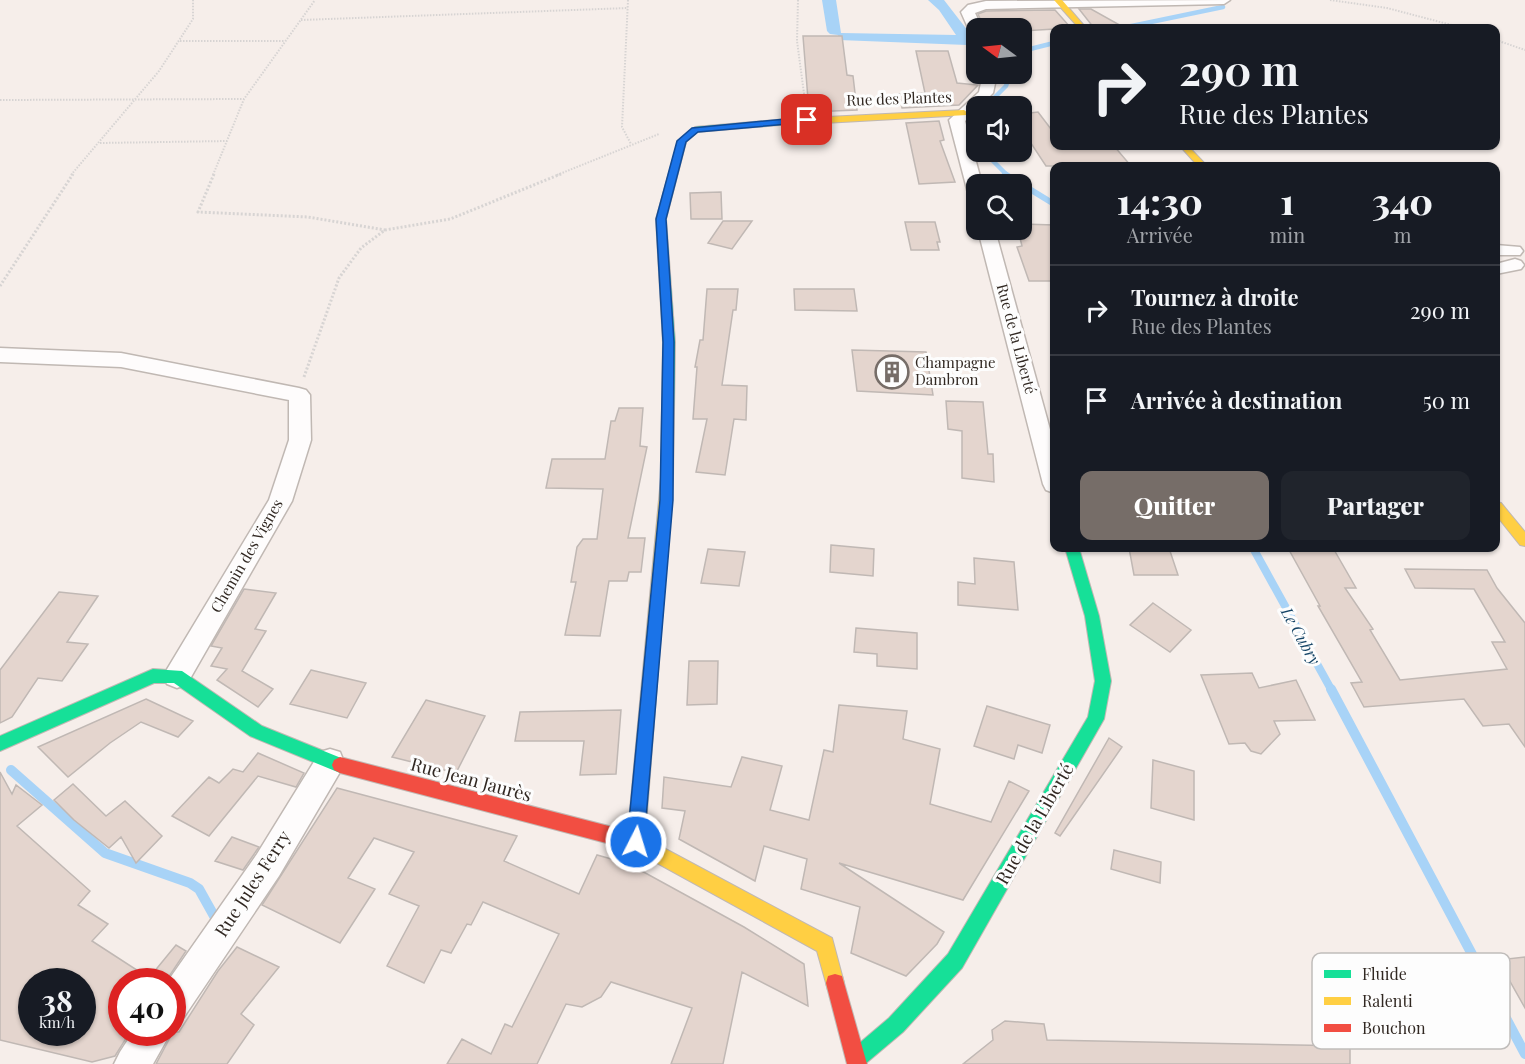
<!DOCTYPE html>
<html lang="fr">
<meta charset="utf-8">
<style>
:root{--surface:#171b24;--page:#20242c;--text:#f1f3f6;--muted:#9ea1a6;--line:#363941;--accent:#766d68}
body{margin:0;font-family:"Playfair Display",serif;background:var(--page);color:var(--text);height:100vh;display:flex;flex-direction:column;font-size:22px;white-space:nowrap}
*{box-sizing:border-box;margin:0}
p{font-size:20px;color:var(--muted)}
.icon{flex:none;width:33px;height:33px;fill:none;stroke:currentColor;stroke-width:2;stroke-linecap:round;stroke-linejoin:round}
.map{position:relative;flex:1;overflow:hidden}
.panel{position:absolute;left:1050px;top:162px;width:450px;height:390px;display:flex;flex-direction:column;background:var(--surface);border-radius:12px;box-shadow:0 2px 4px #0004}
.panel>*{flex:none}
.top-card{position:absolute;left:1050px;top:24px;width:450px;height:126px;border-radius:12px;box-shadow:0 2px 4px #0004;background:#171b24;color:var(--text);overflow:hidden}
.needle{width:39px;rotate:285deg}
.controls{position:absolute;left:966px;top:18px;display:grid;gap:12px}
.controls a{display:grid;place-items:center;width:66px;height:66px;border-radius:12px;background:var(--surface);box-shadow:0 2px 4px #0004;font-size:30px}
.speed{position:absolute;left:18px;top:968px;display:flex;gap:12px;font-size:30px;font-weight:700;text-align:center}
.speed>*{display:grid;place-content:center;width:78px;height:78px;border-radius:50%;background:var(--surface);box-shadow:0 2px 4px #0004;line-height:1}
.speed small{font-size:15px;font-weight:400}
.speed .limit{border:9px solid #d22;background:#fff;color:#111}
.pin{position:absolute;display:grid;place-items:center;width:51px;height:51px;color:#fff;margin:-26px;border-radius:12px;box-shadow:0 3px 9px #0006}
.me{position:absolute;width:66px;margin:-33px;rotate:5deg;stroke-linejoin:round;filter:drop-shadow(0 0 4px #0008)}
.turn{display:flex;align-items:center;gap:21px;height:126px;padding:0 30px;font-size:27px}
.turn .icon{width:78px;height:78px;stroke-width:2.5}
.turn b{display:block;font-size:42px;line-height:51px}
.eta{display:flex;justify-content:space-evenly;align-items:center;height:102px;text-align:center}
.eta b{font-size:36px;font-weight:800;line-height:42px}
.primary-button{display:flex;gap:12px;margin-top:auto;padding:12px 30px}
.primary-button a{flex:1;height:69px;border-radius:12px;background:var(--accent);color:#fff;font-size:24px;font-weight:800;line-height:69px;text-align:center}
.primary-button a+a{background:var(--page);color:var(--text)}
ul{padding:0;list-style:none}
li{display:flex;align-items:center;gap:18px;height:90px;padding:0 30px;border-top:2px solid var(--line)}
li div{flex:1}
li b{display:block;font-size:22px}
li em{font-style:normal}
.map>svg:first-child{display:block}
</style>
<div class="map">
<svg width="1525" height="1064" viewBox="0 0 1525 1064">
<rect width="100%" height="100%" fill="#f6eeea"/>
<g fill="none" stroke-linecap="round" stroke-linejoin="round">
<path stroke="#a8d3f7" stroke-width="4.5" d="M1122 28 1223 7
M1022 51 1054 43
M986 106 1006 86 1010 74
M976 119 974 127 976 135
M984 152 1007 175"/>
<path stroke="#a8d3f7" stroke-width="6" d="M1005 174 1054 204"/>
<path stroke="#a8d3f7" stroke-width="8" d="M1253 548 1332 691"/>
<path stroke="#a8d3f7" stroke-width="10" d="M1331 689 1525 1054
M11 770 105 853 190 883 199 889 218 923"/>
<path fill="#a8d3f7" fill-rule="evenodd" d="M822 0H836L841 33 956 35 939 10 928 0H944L975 40 967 45 839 40 838 35 830 34 827 31Z"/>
</g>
<path fill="#e4d5ce" stroke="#c0b8b4" stroke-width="1.5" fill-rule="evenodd" d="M1079 9H1091L1125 28H1094Z
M1055 10 1071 28 1022 31V28H984L978 14 986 11Z
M803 36H842L847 75 853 76 857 110 809 112Z
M916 51H948L957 83 978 85 959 105 902 108 899 94 925 93Z
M1038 112 1054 133V146H1114L1131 166H1046L1027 137 1022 138V114Z
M939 121 944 140 940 141 955 182 919 184 906 123Z
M721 192 722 219H691L690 193Z
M723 221H752L732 249 708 243Z
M905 222H935L940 242H937L939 250H911Z
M1022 224 1054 225V281H1029L1017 247 1022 246 1018 230H1022Z
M707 289H738L736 310H733L722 385 747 386 746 420 734 419 725 475 696 472 707 419H693L697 367H695L700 340H703Z
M794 289H854L857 311 795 310Z
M852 350 926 352 933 395 857 391Z
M946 401 983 402 988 454H993L994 482 962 478V431L948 429Z
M619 408H643L640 446 647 447 628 538H645L641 572H629L627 581H609L600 636 565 635 576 582H571L577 547 583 539H597L603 489 546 488 552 459H605L611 421H615Z
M831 545 874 549 873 576 830 572Z
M1129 548H1169L1178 575H1134Z
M1288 548H1333L1356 588H1345L1373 629 1370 630 1400 680 1507 669 1492 642H1505L1474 589 1415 588 1405 569 1487 570 1497 588 1525 623V747L1509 724 1483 726 1464 699 1364 707 1351 683 1362 682 1318 606H1320Z
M708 549 745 552 739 586 701 583Z
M974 558 1014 562 1018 610 958 605V582L975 584Z
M244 589 276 593 255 629 266 631 242 671 273 689 258 707 217 680 227 669 211 666 222 648 211 646Z
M59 592 98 596 67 642 88 644 62 681 38 678 12 717 0 723V670Z
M1153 603 1191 630 1170 652 1130 625Z
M856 628 917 633V669L877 666V654L854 652Z
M689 661H718L717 704 687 705Z
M311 670 366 683 347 718 290 704Z
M1252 673 1259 688 1296 680 1315 720 1274 721 1280 734 1261 754 1251 751 1245 743 1229 744 1201 675Z
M146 699 193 721 178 737 141 722 110 743 68 777 38 747Z
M426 700 485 716 456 773 392 757Z
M839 705 907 711 903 739 940 749 930 804 991 822 1009 781 1029 791 963 900 839 863 944 932 937 944 906 976 851 953 860 907 801 889 807 859 764 846 755 881 679 839 685 811 662 808 664 777 731 787 742 757 782 766 770 810 809 820 824 750 833 752Z
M987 706 1050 725 1042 753 1018 745 1014 759 974 746Z
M621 710 616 774 580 775 584 741H515L520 712Z
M1109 738 1122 747 1060 836 1055 833Z
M258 753 304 773 296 787 258 776 209 836 172 816 209 777 219 783 233 769 243 772Z
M1153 760 1194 771V820L1151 808Z
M0 772 12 794 16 785 42 805 17 826 90 891 78 905 108 924 92 941 149 978 176 945 186 951 166 981H122V1032H130L115 1056 92 1062 0 1040ZM32 981H82V1032H32Z
M73 784 106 816 125 801 162 836 136 863 121 837 109 848 74 820 54 800Z
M337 788 517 836 504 861 579 894 597 855 629 864 744 927 804 964 808 1006 742 972 723 1064H671L692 1008 611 982 601 997 582 1007 566 1004 537 1064H447L462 1039 491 1054 505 1024 512 1027 559 934 483 902 471 925 467 924 451 953 441 950 424 983 387 966 419 906 389 894 414 852 374 838 348 878 375 889 340 943 262 905Z
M232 837 259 847 243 870 215 861Z
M1114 850 1161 862 1160 883 1111 869Z
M237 947 279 967 241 1014 254 1025 227 1064H156L173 1032H179L218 971Z
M1525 957V1008L1498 960Z
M1005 1021 1044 1024 1047 1040 1350 1046V1064H963L993 1040 992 1030Z"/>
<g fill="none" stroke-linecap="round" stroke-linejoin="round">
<g stroke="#c0b8b3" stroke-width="3">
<path id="street" d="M1230 0 1224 4 986 9 975 13 982 28H976V34L969 30 961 12 968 5 986 1Z
M983 74H997L993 93 980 106H976V110L965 121 982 184H976V198L968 193 949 120 979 92Z
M978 230H995L1054 444V493L1046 490 1043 484Z
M1496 245 1520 247 1523 251 1520 255H1496Z
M1515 259 1521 261 1524 265 1521 269 1496 274V264Z
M0 348 121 353 299 388 306 390 310 395 311 440 292 501 187 684 177 688 167 684 163 676 269 500 289 440V400L121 367 0 362Z
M330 749 340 752 344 762 340 772 279 876 184 1017 172 1022V981H168L257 854 320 752Z
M133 1032H171L153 1064H114L120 1052Z"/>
</g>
<g stroke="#c0b8b3" stroke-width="2">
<path id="fast" d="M788 119 791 120V124L697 132 686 142 666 219 675 342 673 478 667 483 662 481 661 478 663 342 656 219 678 141 695 127Z
M1065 548H1079L1099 616 1111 681 1104 719 962 968 903 1032 865 1064H848L846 1059 849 1052 889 1018 948 954 1088 717 1095 681 1085 616Z
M153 669 182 671 262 726 346 760 348 765 346 770 340 773 250 736 174 683H154L0 751V736Z"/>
</g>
<g stroke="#c0b8b3" stroke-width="2">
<path id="slow" d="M1054 0H1062L1086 28H1079Z
M964 110 968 113 967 115 788 125 784 122 788 119Z
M1180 146H1188L1207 166H1198Z
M667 473 673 478 645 838 832 938 844 983 842 990 835 992 828 990 817 951 637 852 630 848 627 842 661 478Z
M1496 502 1501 503 1525 532V546L1520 545 1496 515Z"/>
</g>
<g stroke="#c0b8b3" stroke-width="2">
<path id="jam" d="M340 757 636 833 649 840 652 846 649 852 643 855 633 850 340 773 334 770 332 765 334 760Z
M835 974 842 976 844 983 867 1064H847L826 983 828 976Z"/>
</g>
<path stroke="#d7d4d3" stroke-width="2" stroke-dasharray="1.5 1.5" stroke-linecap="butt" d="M628 0 622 127 631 144
M798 0 797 41 805 101
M1330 0 1387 8 1463 28
M301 20 628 8
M1496 40 1525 50
M180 41H284
M0 100 244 99
M100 143 227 141
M71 175 159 71 193 19V0
M213 175 244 99 315 0
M557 175 659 134"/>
<path stroke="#d7d4d3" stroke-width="3" stroke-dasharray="2 2" stroke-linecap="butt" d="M214 174 198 212 308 217 385 230
M0 286 73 174
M304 377 339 278 361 248 385 230 450 219 561 174"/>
<use href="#street" fill="#fefcfc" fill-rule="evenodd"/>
<use href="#fast" fill="#16e098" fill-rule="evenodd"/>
<use href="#slow" fill="#ffcf43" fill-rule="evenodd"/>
<use href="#jam" fill="#f24e42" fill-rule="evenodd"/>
</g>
<path fill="#1a73e8" stroke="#114b97" stroke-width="1.5" d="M807 117 811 118V122L698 132 686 142 666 219 674 342 673 500 644 842 642 848 636 851 630 848 627 842 660 500 663 342 656 219 677 141 692 128Z"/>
<defs>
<g id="building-ring" transform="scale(1.725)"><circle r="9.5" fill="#fdfdfd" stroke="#766d68" stroke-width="1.5"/><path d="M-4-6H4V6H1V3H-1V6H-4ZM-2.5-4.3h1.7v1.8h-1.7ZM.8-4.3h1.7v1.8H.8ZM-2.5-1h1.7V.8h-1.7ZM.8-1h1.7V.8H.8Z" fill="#766d68"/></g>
</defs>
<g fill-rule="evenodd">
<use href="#building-ring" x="892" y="372"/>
</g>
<g text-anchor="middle" stroke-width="6" stroke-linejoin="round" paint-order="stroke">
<g font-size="15" fill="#312822" stroke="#fdfdfd">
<text transform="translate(899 99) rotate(-2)" y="5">Rue des Plantes</text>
<text transform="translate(1016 339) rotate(75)" y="5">Rue de la Liberté</text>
<text transform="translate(247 556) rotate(-60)" y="5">Chemin des Vignes</text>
</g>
<g font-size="15" fill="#312822" stroke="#fdfdfd" text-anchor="start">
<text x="915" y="368">Champagne<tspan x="915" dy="17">Dambron</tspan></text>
</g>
<g font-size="16" font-style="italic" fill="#134365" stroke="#fdfdfd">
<text transform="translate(1301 636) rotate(61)" y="6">Le Cubry</text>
</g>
<g font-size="18" fill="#312822" stroke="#fdfdfd">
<text transform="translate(471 780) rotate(15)" y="6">Rue Jean Jaurès</text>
<text transform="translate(1035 824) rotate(-60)" y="6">Rue de la Liberté</text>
<text transform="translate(253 884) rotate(-57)" y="6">Rue Jules Ferry</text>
</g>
</g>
<rect x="1312" y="953" width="198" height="96" rx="9" fill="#fdfdfd" stroke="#c0bdbb" stroke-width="1.5"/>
<rect x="1324" y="970" width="27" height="8" fill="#16e098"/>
<rect x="1324" y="997" width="27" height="8" fill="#ffcf43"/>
<rect x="1324" y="1024" width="27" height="8" fill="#f24e42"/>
<g font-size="16" fill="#312822">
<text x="1362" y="980">Fluide</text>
<text x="1362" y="1007">Ralenti</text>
<text x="1362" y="1034">Bouchon</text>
</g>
</svg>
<div class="controls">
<a><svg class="needle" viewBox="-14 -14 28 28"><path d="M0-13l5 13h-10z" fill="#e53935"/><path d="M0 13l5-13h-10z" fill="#9ea1a6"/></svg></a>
<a><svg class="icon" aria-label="sound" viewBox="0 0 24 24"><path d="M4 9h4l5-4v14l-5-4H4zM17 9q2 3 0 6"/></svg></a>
<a><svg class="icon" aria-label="search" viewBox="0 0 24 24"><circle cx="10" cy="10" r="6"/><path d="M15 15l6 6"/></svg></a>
</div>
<div class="speed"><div>38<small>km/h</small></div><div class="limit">40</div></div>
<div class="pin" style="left:807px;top:120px;background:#d93025"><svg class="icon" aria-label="arrive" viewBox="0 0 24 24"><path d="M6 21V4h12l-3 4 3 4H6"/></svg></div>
<svg class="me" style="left:636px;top:842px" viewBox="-20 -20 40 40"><circle r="17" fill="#1a73e8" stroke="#fff" stroke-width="3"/><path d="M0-11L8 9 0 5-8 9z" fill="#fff"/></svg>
<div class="top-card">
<div class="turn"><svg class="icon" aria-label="right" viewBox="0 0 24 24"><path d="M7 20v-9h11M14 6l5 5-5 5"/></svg><div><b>290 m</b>Rue des Plantes</div></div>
</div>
<section class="panel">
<div class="eta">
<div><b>14:30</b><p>Arrivée</p></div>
<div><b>1</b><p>min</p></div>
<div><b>340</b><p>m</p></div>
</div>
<ul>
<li><svg class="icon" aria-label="right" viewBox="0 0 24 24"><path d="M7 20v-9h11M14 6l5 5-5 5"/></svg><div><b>Tournez à droite</b><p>Rue des Plantes</p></div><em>290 m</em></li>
<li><svg class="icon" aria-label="arrive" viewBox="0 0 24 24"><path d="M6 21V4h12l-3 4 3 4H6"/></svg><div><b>Arrivée à destination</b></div><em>50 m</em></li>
</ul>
<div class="primary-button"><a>Quitter</a><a>Partager</a></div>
</section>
</div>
